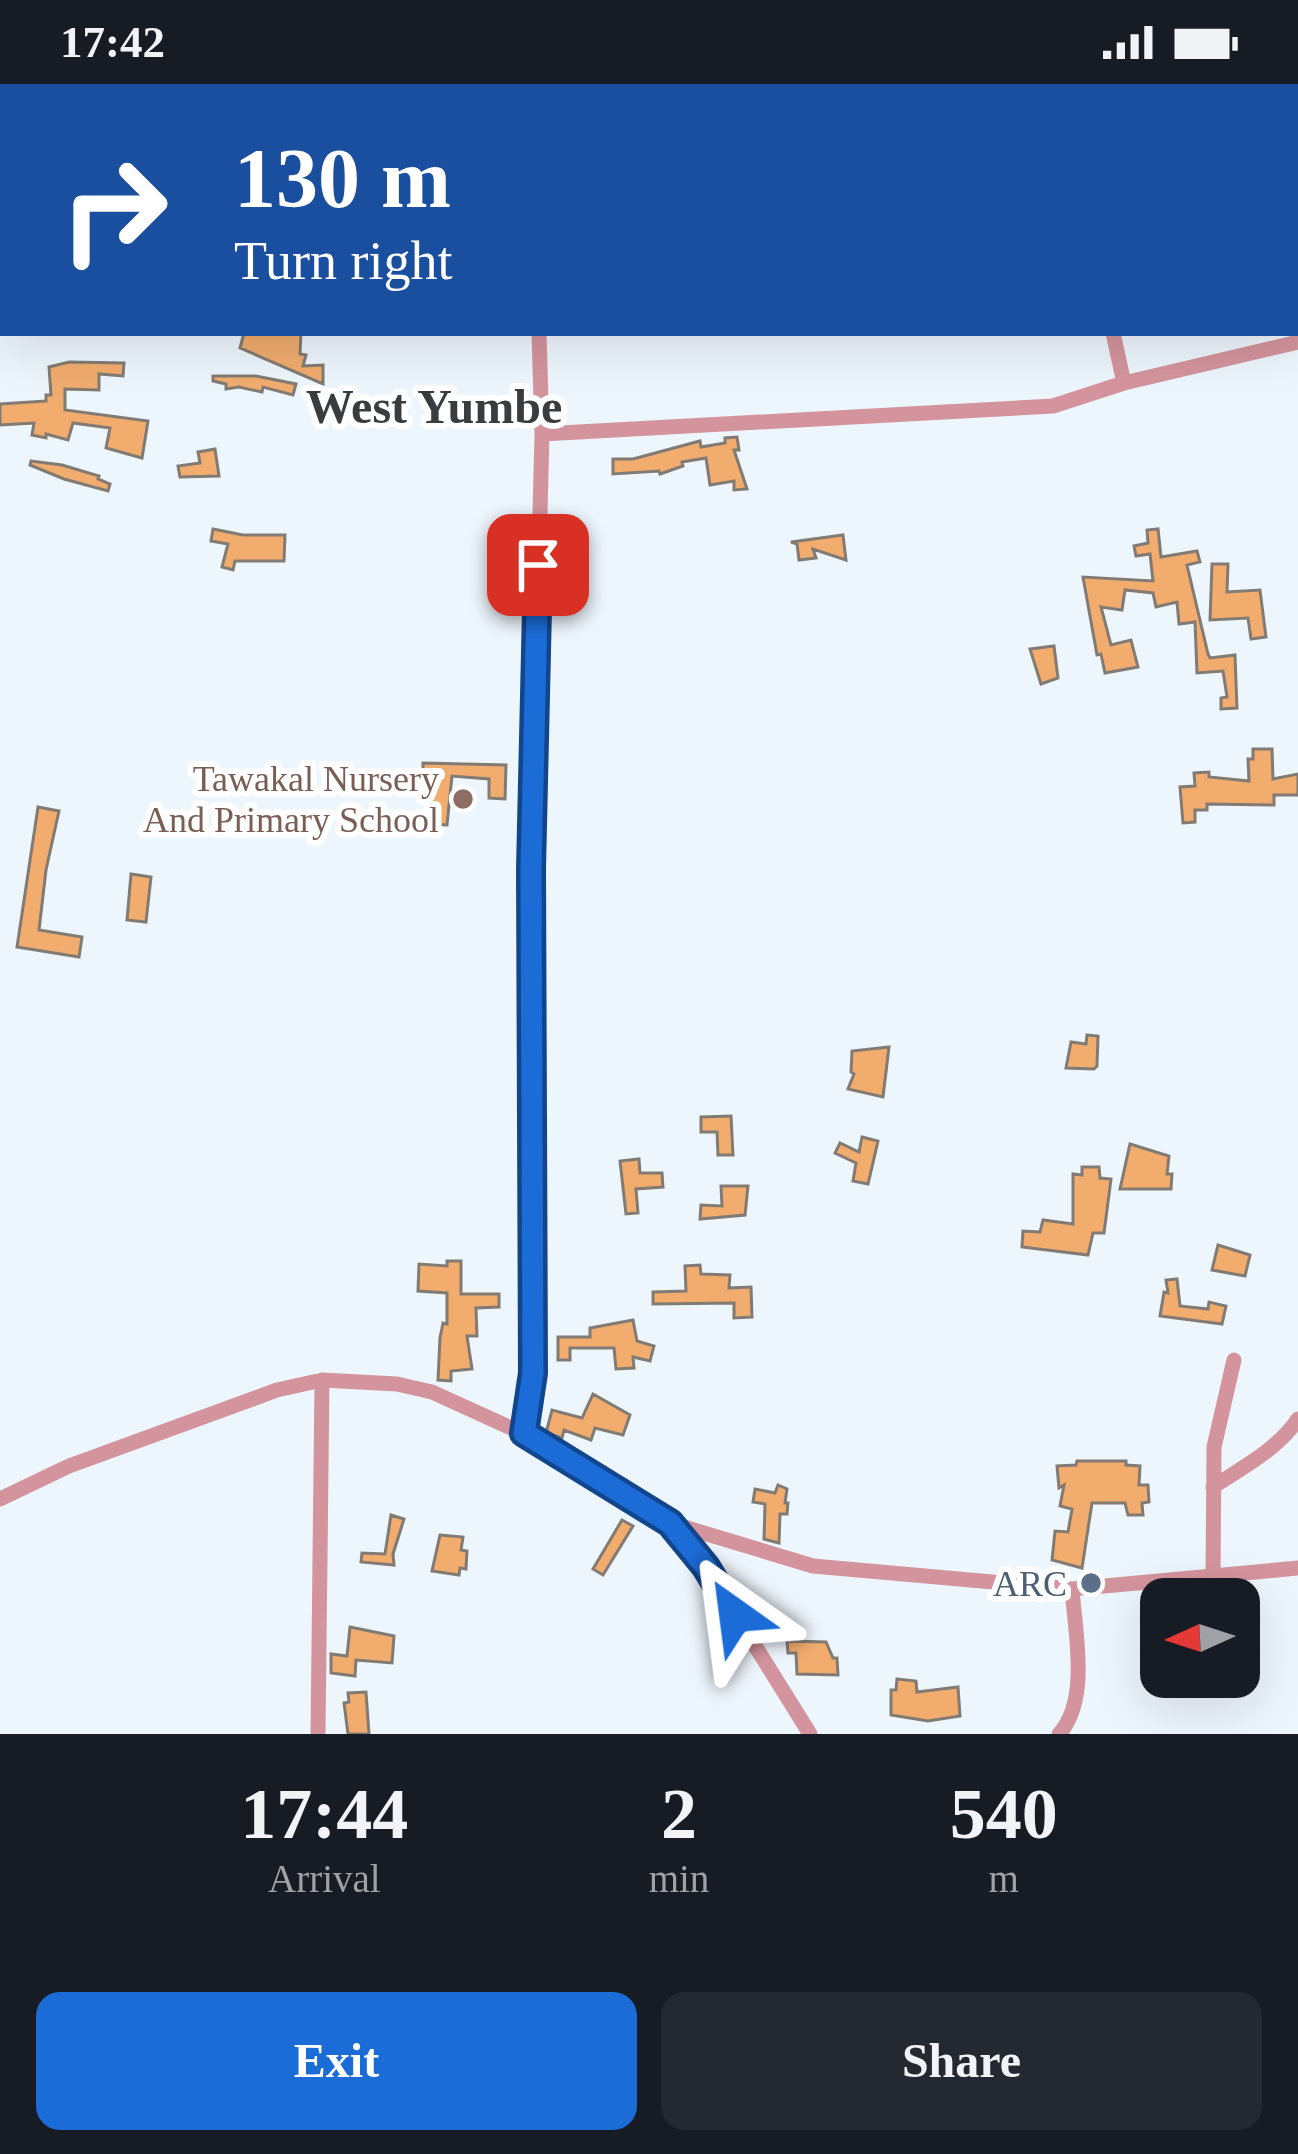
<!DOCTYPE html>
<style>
:root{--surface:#171b24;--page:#242831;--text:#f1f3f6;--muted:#9ea1a6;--accent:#1c6cd7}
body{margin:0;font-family:"Times New Roman",serif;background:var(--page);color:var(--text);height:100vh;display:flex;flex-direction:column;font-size:45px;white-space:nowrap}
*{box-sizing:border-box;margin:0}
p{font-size:39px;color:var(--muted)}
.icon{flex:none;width:66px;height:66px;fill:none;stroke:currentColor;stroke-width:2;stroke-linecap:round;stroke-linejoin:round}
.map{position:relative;height:1650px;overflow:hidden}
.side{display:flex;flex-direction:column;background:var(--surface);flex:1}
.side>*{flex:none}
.banner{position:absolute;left:0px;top:0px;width:1299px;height:252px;box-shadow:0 12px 48px #0002;background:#1a4fa0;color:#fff;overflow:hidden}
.needle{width:78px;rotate:267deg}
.buttons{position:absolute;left:1140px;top:1494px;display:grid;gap:24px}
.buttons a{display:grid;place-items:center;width:120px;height:120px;border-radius:24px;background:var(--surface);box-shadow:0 12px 48px #0002;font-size:60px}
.pin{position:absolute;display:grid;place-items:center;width:102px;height:102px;color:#fff;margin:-51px;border-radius:24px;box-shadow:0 6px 18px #0006}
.me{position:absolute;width:132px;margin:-66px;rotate:329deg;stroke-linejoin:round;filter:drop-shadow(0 0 9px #0008)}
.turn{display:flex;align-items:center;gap:42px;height:252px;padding:0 36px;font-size:54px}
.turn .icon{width:156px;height:156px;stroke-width:2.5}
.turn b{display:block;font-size:84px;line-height:102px}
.eta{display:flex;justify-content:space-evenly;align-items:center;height:204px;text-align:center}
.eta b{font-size:72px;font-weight:700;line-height:84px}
.cta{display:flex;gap:24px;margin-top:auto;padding:24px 36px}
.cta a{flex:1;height:138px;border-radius:24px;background:var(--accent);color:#fff;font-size:48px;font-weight:700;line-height:138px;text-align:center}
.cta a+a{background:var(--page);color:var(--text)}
.status{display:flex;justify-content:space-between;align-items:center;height:84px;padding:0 60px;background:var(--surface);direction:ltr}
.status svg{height:33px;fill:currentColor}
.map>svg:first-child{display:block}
</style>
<div class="status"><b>17:42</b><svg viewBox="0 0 49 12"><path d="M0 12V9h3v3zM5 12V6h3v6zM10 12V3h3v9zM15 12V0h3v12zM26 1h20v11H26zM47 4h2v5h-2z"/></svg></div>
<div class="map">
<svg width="1298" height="1650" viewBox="0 0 1298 1650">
<rect width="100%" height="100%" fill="#eef6fd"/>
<path fill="#f1ac6e" stroke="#827b74" stroke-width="3" d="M244 249H301L300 270 306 271 303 282 323 281V300L240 264Z
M69 278 124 279 123 292 99 290V306L65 305V326L148 337 142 374 106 364 110 344 73 339 68 356 46 350V354L32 351 34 339 0 341V320L46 317V311H51L49 283Z
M213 292H256L296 300 293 311 263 303 262 308 239 303 226 305V300L213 297Z
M737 353 739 366H734L747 405 734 406V397L710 401 706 374 682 378 683 382 660 390 659 387 613 390V375H633L700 357 701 363 725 359V354Z
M215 365 219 392 180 393 178 382 200 379 198 368Z
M31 377 62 381 99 392 98 395 110 400 108 407 64 395 30 381Z
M213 445 243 451H285L284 477H235L233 486 222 483 228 460 211 457Z
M1158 445 1161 473 1197 467 1200 478 1187 481 1208 570 1210 574 1235 571 1237 624 1221 625V614L1227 613 1223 587 1197 589 1195 538 1179 540 1177 518 1156 523 1153 509 1125 506 1122 526 1101 523 1111 561 1131 556 1138 583 1105 589 1101 570 1097 571 1083 493 1153 497 1150 470 1136 472 1134 462 1148 459 1147 446Z
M843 451 846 476 813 465 816 474 799 476 797 460 791 458Z
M1212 480H1228L1227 508 1260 506 1266 553 1251 555 1248 534 1210 536Z
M1054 562 1058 594 1041 600 1030 565Z
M1253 665H1272L1273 695 1298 690V711H1274V721L1207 720V726H1195V738L1183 739 1180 703 1195 702 1194 689 1209 688V693L1249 697 1248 675H1253Z
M423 679 506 681 505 715 489 714V695L452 692 447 741 427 740 429 703 423 702Z
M38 723 59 727 46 786 39 846 82 853 79 873 17 863Z
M131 790 151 793 146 838 127 836Z
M1087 951 1098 952 1097 982 1094 985 1066 984 1071 958 1086 960Z
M889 963 883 1013 848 1005 854 990 851 988 852 967Z
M731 1032 733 1071H718L717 1048H701V1033Z
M862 1053 878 1057 868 1100 853 1097 856 1079 835 1069 840 1059 859 1068Z
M1130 1060 1169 1072 1167 1090H1172L1171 1105H1120Z
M639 1075 640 1089H662L663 1103 636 1105 638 1129 626 1130 620 1077Z
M1082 1083H1099L1100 1094 1111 1095 1104 1149H1093L1088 1171 1022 1163 1023 1147 1040 1148 1043 1136 1073 1140V1090L1082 1091Z
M721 1102H748L745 1131 700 1135 701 1121 722 1122Z
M1218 1161 1250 1171 1245 1192 1212 1186Z
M447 1177H461V1210H499V1223L476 1224 477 1252H467L472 1285 451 1287V1297L438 1296 440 1254 443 1239 447 1240V1209L418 1207 419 1180 447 1182Z
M700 1181 701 1190 730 1191 729 1204 751 1203 752 1233 734 1234V1219L653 1220V1208L686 1207 685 1182Z
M1177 1195 1180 1222 1208 1225 1209 1218 1226 1222 1222 1240 1160 1232 1164 1208 1168 1209 1166 1196Z
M633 1236 637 1257 654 1262 650 1277 633 1273 634 1284 616 1285 614 1264H570V1276H558V1253H590V1244Z
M593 1310 630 1331 623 1351 595 1344 591 1356 564 1346 562 1354 546 1349 552 1326 582 1334Z
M1077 1377H1126V1381L1140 1382 1139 1401H1148L1149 1418 1142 1419 1143 1431H1128L1125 1419H1092L1082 1484 1052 1476 1055 1447 1068 1448 1072 1425 1060 1422 1064 1401 1059 1404 1057 1382 1076 1381Z
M778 1401 787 1405 785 1419H788L787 1430H780L779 1459 764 1455 765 1420 753 1418 755 1405 775 1409Z
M391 1431 404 1435 393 1470 394 1481 361 1478 362 1469 385 1470Z
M622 1436 633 1442 603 1491 593 1485Z
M440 1451 463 1453 461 1466 467 1467 466 1485 460 1484 459 1491 432 1487Z
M350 1543 394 1552 392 1579 356 1576 355 1592 331 1589V1570L347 1572Z
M787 1557 826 1558 833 1574H837L838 1591 797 1590 796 1569H788Z
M897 1595 916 1597 917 1608 958 1603 960 1632 928 1637 891 1631V1606H896Z
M366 1608 369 1650H348L344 1619 349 1618 348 1609Z"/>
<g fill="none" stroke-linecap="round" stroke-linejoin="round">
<path stroke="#d4949d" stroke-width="15" d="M160 0V3
M512 0V3
M798 0 800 3
M1053 0V3
M1099 3 1107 0
M1296 43H1298
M0 225H3
M1113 249 1124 299
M542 350 1053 322 1124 299 1298 258
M524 1350 534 1289 531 785 542 350 539 249
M1213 1403C1243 1383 1278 1365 1298 1335
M0 1415 69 1382 277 1306 322 1296 397 1300 432 1308 524 1350 671 1439 706 1483 810 1650
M674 1440 813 1482 1072 1505 1298 1484
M1213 1494 1214 1363 1234 1276
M318 1650 322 1296
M1059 1650C1090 1616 1075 1548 1072 1505"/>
</g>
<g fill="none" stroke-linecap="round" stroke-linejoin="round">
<g stroke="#12468c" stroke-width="30">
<path id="route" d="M538 481 531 785 533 1289 524 1349 670 1439 706 1483 735 1531"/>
</g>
<use href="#route" stroke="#1c6cd7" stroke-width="21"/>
</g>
<circle fill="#8d6e63" stroke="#fff" stroke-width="4.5" cx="463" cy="715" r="12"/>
<circle fill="#5c6f8a" stroke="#fff" stroke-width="4.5" cx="1091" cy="1499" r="12"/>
<g text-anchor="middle" stroke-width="12" stroke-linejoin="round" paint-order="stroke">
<g font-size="36" fill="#785e54" stroke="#fff" text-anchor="end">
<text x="439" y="707">Tawakal Nursery<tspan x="439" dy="41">And Primary School</tspan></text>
</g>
<g font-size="36" fill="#4e5e75" stroke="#fff" text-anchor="end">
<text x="1067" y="1512">ARC</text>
</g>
<g font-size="48" font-weight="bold" fill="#393d3f" stroke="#fff">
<text x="434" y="339">West Yumbe</text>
</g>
</g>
</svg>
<div class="buttons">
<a><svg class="needle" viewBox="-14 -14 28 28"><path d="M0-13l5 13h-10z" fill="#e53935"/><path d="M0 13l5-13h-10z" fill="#9ea1a6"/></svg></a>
</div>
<div class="pin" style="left:538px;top:481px;background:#d93025"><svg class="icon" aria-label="arrive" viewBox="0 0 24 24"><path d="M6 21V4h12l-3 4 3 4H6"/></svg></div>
<svg class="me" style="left:735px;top:1531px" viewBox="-20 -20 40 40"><path d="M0-17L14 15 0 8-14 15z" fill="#1c6cd7" stroke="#fff" stroke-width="4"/></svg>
<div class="banner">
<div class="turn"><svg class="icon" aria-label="right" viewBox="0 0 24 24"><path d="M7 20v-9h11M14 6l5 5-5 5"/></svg><div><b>130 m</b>Turn right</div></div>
</div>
</div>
<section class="side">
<div class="eta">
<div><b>17:44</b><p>Arrival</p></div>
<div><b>2</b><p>min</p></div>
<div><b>540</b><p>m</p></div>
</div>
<div class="cta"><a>Exit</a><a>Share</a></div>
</section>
